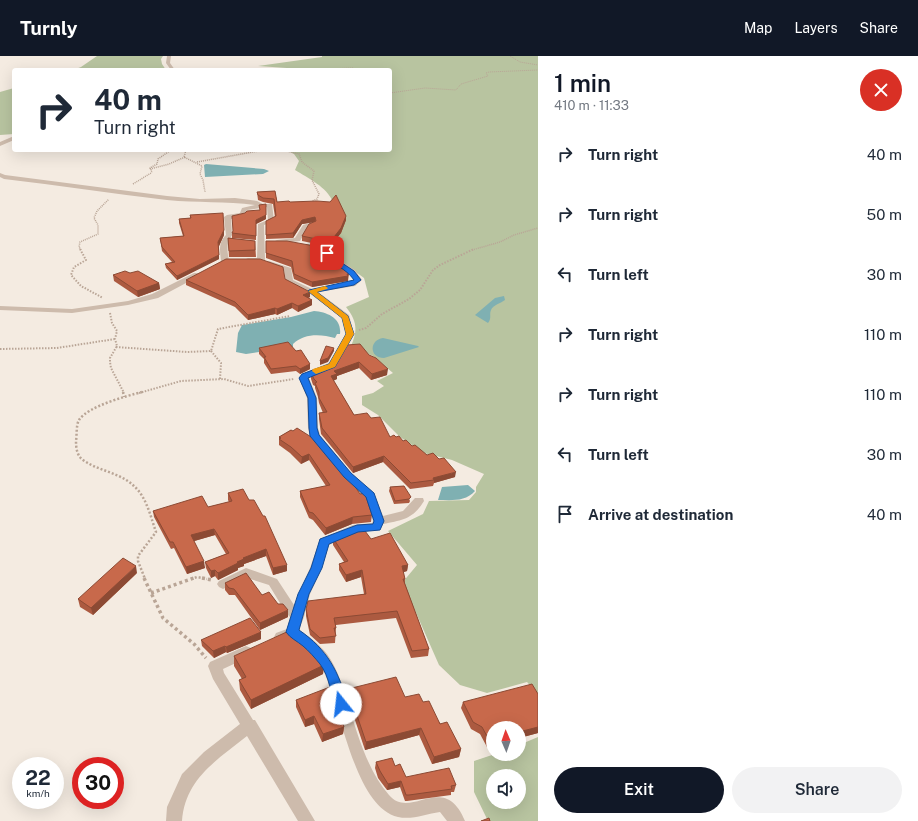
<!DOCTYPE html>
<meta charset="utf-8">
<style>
:root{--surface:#fff;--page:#f2f2f3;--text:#1f2937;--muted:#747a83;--accent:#111827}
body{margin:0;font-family:"Public Sans",sans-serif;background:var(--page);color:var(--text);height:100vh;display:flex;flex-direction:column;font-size:15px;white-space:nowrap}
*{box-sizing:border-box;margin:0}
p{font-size:13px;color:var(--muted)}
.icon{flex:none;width:22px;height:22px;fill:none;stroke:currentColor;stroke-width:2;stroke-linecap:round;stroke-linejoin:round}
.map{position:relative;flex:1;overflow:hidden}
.sheet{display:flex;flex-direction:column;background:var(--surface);width:380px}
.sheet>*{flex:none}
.guide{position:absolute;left:12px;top:12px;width:380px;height:84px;border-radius:4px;box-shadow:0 4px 16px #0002;background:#fff;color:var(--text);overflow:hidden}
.needle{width:26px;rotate:358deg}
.fabs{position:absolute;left:486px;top:665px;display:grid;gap:8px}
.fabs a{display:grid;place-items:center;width:40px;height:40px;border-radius:50%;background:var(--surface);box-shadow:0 4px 16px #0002;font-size:20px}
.speed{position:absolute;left:12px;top:701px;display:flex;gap:8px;font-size:20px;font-weight:700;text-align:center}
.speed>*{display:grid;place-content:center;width:52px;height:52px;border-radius:50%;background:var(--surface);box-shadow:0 4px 16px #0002;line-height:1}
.speed small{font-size:10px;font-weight:400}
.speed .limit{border:6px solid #d22;background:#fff;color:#111}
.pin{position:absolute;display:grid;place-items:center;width:34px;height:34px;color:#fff;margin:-17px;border-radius:8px;box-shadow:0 2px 6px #0006}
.me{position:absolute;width:44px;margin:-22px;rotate:344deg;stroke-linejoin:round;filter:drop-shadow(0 0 3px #0008)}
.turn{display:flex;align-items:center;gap:14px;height:84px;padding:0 16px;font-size:18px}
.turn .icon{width:52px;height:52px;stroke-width:2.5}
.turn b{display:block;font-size:28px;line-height:34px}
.round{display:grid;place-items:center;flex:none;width:42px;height:42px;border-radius:21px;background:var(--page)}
.headline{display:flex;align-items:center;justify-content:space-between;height:68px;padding:0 16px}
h1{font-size:24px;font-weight:600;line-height:30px;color:var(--accent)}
.cta{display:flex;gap:8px;margin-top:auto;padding:8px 16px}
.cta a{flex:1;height:46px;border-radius:24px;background:var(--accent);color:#fff;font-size:16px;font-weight:600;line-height:46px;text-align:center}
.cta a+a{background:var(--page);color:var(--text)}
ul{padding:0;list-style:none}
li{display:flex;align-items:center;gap:12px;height:60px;padding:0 16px}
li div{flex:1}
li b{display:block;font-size:15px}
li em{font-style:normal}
header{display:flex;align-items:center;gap:24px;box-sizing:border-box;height:56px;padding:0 20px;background:var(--accent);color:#fff}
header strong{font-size:19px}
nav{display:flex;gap:22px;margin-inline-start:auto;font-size:14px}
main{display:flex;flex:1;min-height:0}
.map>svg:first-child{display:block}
</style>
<header>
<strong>Turnly</strong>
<nav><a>Map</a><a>Layers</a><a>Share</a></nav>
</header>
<main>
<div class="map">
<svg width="538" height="765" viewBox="0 0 538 765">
<rect width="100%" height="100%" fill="#f4ebe1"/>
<path fill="#b8c4a0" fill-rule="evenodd" d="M97 0H163L161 3 162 8 166 14H73L81 11Z
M322 0H538V638L527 626 487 637 460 629 439 609 413 550 397 533 417 509 388 475 423 458 429 445 469 444 476 436V431L484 418 452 404 424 397 400 381 378 359 362 349V340L373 337 384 330 377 325 393 317 373 300 351 290C358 274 357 265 346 251L369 241 364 222 338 203 332 195 340 182C329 166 338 160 333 146 327 131 308 122 295 114L299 105 294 98 287 94H390V14H300L301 13 258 10 322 1Z
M14 32V78L0 79V36Z
M538 681V765H488L474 736V705L495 698H519V689ZM493 720H519V746H493Z"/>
<path fill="#7fb0b2" d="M206 108 264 113 269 115 263 118 205 121 204 109Z
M504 240 505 244C501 247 493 249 491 254 489 259 492 262 488 267L475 259 495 242Z
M314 255C327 256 342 262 340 278H337L335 282C321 278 304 277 293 288V291L246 298 236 296 238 277 242 269 291 261Z
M383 282 418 290 419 291 384 302C369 302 369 284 383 282Z
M468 429 475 435C465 446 452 444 438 444L442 431Z"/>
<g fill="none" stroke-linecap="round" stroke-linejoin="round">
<path stroke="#b9a596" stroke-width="1" stroke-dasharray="1 1" stroke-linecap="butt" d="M510 0 520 6 538 9
M296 14 354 12
M390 37 425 32 456 34 461 28 488 20 486 17 489 16 538 14"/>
<path stroke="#b9a596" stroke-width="1.5" stroke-dasharray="1 1" stroke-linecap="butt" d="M186 94 184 101 202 110 200 118 203 124 205 136
M283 94 299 98 302 106 314 115 312 124 319 138 317 143 312 145
M197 106 264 94
M150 113 169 108 185 101
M133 128 151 117 152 115 150 112 157 108 158 103 171 94
M81 194 79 191 80 186 98 178V169L94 162 97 155 109 143
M472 194 500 186 514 179 538 172"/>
<path stroke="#b9a596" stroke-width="2" stroke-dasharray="1.5 1.5" stroke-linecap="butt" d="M80 193 86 204 74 211 71 219 81 230 103 242
M110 257 112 267 117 275 115 283 117 290 110 302V306L111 312 124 337
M359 274 366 272 382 258 409 243 420 234 433 214 440 209 474 193
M116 291 187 296 211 295 218 273 290 260
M0 293 57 292 115 283
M211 295 221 307 220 323
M139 337 181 325 224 323 248 330 294 323"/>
<path stroke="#b9a596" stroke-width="2.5" stroke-dasharray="2 2" stroke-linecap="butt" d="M123 336 124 341
M142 336C127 340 88 350 79 364 76 369 77 379 76 385 76 392 77 400 83 404 100 416 121 416 136 432 147 443 151 462 156 476L138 500V505L145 523
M191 523 197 521 207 523"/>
<path stroke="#b9a596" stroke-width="3.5" stroke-dasharray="3 3" stroke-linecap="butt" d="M144 522 163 562 194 588 206 602
M202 522 212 524
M151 537 194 522"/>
<path fill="#cdbbac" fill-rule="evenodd" d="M167 0H171L170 7 175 14H171L166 7Z
M14 80V84L0 90V86Z
M0 117 5 119 167 140 200 143 235 142 257 145 263 148H272L274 165 264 169 265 204C260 208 249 208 244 204L248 202H257L258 168 268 164 267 151 247 154 245 160 231 163 232 179C226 188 227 194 229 205L225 207 221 205C220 195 218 187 226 179L224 161 227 159 240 157 242 152 255 149C226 145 197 147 167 144 113 138 58 129 4 123L0 121Z
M313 166 316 168 308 171 300 185 277 188 273 186 277 184 295 182 303 169Z
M306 188 326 191 334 200 355 214 362 224 355 230 318 236 349 259 354 278 335 311 309 322 317 342 318 372 320 379 351 417 374 437 383 460 403 455 415 442H423L424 445C413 463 403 464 383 468L380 474 358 476 329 489 322 512 310 538 304 561 299 574C309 580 319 588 327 598 338 613 343 632 349 651 358 680 368 715 389 739 411 765 444 714 465 765H447L440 756C426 758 412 764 398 761 354 751 341 650 323 614 316 601 304 591 291 582L281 586 276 585 274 581 276 577 287 573 290 561 286 557 269 529 247 522 223 533 219 531 217 528 219 525 246 512 277 523 294 549 310 512 320 483 353 469 372 467 373 465 365 442 343 421 310 380 308 372 307 342 299 322 302 318 329 307 346 278 342 262 309 237 286 227 284 215 265 207 269 205 291 212 293 224 312 233 350 226 354 223 349 218 328 204 321 195 306 192Z
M194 217H197L201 219 158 242 128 249 72 257 0 254V250L72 253 128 245 152 238Z
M246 590 251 592 253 596 251 600 223 613 224 617 253 664H255L315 765H298L247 680C217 704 185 723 182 765H166L167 751 182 718 204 696 240 668 213 623 208 610 210 606Z"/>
</g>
<path fill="#ac5a40" d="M275 135 277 146H290L346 164 341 177 333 187V190L330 194 326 190 302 185V180L315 166 302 168 293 182 266 183V170L275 161 273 148 263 146 258 144 257 136Z
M259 149 266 159V163L256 168V184L232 182V177L233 175 260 154Z
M190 159 224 174V179L219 190V203L177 224 166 212 165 208 172 206 162 195 160 182 183 180 179 167V163L190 162Z
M228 182 255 185 256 201H229Z
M266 185 325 197V203L322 207 349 218 348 225 312 231 294 223 291 211 266 202Z
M130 217 159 227 160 233 138 241 114 225 113 219Z
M285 223 310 241 308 242 312 244V249L298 256 292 252 277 259 275 258 248 264 235 251 186 229V224Z
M259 292 296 295 310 308V313L300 318 296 315 271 318 264 307V303L259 298Z
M369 299 387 319 371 324 359 312 337 320V323L333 324 354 359 371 362 390 381H396L412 390 455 421 434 427 433 430 410 433 383 406 353 417 321 378 319 363V357H323L319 347 318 341 315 332V330L313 329 311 323V317Z
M291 374 372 459 371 466 352 468 325 479 313 464 309 462 300 441V435L326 430 309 404 301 408 290 397 279 389V381Z
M404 430 410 445 409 447 394 448 389 435 390 431Z
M228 437 287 515 273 519 266 500 244 508V510L238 512V514L218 524 215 520 211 522 206 512 205 506 226 498 215 479 194 485 205 512 187 518 174 492 171 493 154 461 153 455 208 451 229 446 228 444Z
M333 482 371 483 408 509 407 515 403 516 405 523V528L429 593 428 600 411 602 396 562 336 569V572L335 587 320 588 310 579 306 560V553L364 538 361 521 346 526 339 514V508L344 506 333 489Z
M137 517 93 559 80 551 78 543Z
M225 527 262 539 288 561 260 574 235 539H229L225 534Z
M261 576V583L227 597 226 596 214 602 202 590 201 584Z
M234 600 324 609 323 618 251 653 240 634 239 624 242 623 234 610Z
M348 633 405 641 423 646 461 693 459 701 432 708 419 679 365 694 347 640Z
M538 638V677L487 691 480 678 471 673 461 652 463 646Z
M296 644 344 671 343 678 322 686 314 668 305 671 296 651Z
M376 706 395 710 406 721 456 729 454 736H451V739L407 745H405L400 731 387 734 378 722 375 712Z"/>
<path fill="#8c4a34" d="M266 159V163L256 168V184V164Z
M346 160V164L341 177 333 187V190L330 194 331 185Z
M315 161V166L302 168 293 182V177L302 164Z
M224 174V179L219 190 218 186Z
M325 197V203L319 212V207Z
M219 199V203L177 224V220Z
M348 220V225L312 231V226Z
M159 227 160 233 138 241 137 235Z
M310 236V241L303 244V239Z
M312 244V249L298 256V250Z
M292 247V252L277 259V253Z
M275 252V258L248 264V259Z
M334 292V295L328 306 320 309V305Z
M359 306V312L337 320V323L331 326V320L334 315Z
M310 308V313L300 318V313Z
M388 313 387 319 371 324 372 318Z
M309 398V404L301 408 302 401Z
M384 400 383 406 353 417V411Z
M456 416 455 421 434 427V424L433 422Z
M353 461 352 468 325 479 326 472Z
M214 473 215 479 191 486V479Z
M266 493V500L244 508V510L238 512V514L218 524V517L243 502Z
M204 505 205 512 187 518 186 511Z
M287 509V515L273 519V512Z
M408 509 407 515 401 517 402 510Z
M136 510 137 517 93 559 91 552Z
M215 514V520L211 522V515Z
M362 514 361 521 346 526V519Z
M288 554V561L260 574V567Z
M261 576V583L227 597 226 591Z
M225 590 226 596 214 602 213 595Z
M324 609 323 618 251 653V644Z
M314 660V668L305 671V664Z
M344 671 343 678 322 686 323 678Z
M538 671V677L519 682V676Z
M421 672 419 679 365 694 366 686Z
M493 683V689L487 691 489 684Z
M461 693 459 701 432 708 434 701Z
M401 725 400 731 387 734 388 728Z"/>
<path fill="#c8694b" stroke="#8c4a34" d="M275 135 277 146 289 145 290 146 317 145 330 146 336 139 346 160 341 172 331 185H333L331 189 326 185 302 180 309 168 316 165 315 161 302 164 293 177 266 179V165L276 160 274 143 263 142 258 139 257 136Z
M266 148V159L256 164V180L232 177 233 175 232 160 245 157 247 155 260 154 259 149Z
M223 157 224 174 218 186 219 199 177 220 165 208 175 206 162 191 160 182 184 180 179 163 191 162 190 159Z
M228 182 255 185V194L229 195Z
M266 185H287L320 191 325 197 319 207 335 205 344 211 349 218H347L348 220 312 226 294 218 292 205 266 197Z
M226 203H260L283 211 285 223 310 236 303 239 312 244 298 250 292 247 277 253 275 252 248 259 235 246 186 224Z
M125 215 130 217 138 215 159 227 137 235 113 219Z
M288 286 296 295 301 294 310 308 300 313 296 310 271 313 264 301H266L259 292Z
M360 288 369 299 376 302 388 313 372 318 359 306 334 315 337 318 331 320 354 359 367 357 371 362 380 361 390 381 394 379 396 381 399 380 403 385 406 384 412 390 415 389 427 399 433 397 439 403 444 402 456 416 433 422 434 424 411 427 384 400 353 411 322 372 319 357 327 356 319 342V336L315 327 317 326 314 323 311 317 336 307 347 289Z
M326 290 334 292 328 302 320 305Z
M297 372 319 386 350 423 360 438 365 437 372 459 353 461 326 472 313 457 309 456 300 435 330 429 309 398 302 401 291 391 279 383 281 382 279 381 291 374 293 375Z
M404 430 411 441 409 443 395 445 390 431Z
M243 433 249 444H254L263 460H265L287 509 273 512 266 493 243 502 244 503 237 506 238 507 218 517 215 514 211 515 205 506 229 497 214 473 191 479 204 505 186 511 173 486H170L153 455 202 440 208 451 232 445 228 437Z
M359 471H362L371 483 390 477 408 509 402 510 405 523H403L429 593 412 595 397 555 334 562 336 572H334L336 580 320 582 310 573 306 553 308 545 366 538 362 514 346 519 339 508 348 505 333 482Z
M123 502 136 510 91 552 78 543Z
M246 517 262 539 269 536 278 548H283L288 554 260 567 234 533 229 532 225 527Z
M250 562 261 576 226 591 225 590 213 595 201 584Z
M291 574 313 592 324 609 251 644 239 624 246 621 234 600Z
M396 621 405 641 419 638 423 646 429 645 440 668 447 666 461 693 434 701 421 672 366 686 348 633Z
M532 628 538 638V671L519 676V672H493V683L489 684 482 671 473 666 463 646Z
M330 631 333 637 344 671 323 678 314 660 305 664 296 644Z
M392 702 395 710 400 708 406 721 449 712 456 729 451 730 452 733 409 739H406L401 725 388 728 380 715 376 706Z
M489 762 490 765H481Z"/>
<path fill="#1a73e8" stroke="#114b97" d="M325 196H330L333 201 354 215 361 224 354 229 317 236 348 260 354 278 335 311 308 322 316 342 317 372 319 379 351 417 374 437 384 465 380 474 358 476 329 488 322 512 309 538 299 574C328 594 338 615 348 648L346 652 341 654 337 652C330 638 330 621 320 608 315 602 309 595 303 590 297 585 290 582 286 576L298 538 311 512 320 483 357 469 373 468 374 465 366 441 344 421 310 380 309 372 308 342 299 322 302 318 329 308 346 278 342 262 308 235 309 234 354 224C346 212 332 209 324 197Z"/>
<path fill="#f59e0b" d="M325 230 328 232 327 233 317 236 348 260 354 278 335 311 316 318 312 315 313 313 329 308 346 278 342 262 308 235Z"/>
</svg>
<div class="fabs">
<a><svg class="needle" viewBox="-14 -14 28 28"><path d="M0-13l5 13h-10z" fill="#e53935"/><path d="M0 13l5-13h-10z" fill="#747a83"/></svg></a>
<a><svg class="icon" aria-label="sound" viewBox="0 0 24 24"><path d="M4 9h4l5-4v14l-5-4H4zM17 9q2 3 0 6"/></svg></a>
</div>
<div class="speed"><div>22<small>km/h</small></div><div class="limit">30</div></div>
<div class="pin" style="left:327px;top:197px;background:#d93025"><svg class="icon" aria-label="arrive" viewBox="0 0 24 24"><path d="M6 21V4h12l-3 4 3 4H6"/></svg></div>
<svg class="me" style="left:341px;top:648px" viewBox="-20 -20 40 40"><circle r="19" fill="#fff"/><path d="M0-13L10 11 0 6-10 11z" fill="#1a73e8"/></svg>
<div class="guide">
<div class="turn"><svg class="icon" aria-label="right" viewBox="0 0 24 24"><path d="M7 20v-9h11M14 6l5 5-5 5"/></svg><div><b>40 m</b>Turn right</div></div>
</div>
</div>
<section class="sheet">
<div class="headline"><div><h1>1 min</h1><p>410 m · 11:33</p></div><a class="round" style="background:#d93025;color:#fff"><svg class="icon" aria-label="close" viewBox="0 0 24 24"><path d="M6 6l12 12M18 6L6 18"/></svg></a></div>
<ul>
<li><svg class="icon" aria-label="right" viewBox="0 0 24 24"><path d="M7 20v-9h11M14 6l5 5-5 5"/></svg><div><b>Turn right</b></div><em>40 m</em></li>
<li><svg class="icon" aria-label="right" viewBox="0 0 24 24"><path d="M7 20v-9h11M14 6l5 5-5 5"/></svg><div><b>Turn right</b></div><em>50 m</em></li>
<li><svg class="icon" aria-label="left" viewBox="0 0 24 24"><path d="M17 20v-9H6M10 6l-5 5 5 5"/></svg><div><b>Turn left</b></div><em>30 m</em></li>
<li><svg class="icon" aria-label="right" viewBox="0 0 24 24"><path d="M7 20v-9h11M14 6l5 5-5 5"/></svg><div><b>Turn right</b></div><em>110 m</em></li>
<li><svg class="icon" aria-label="right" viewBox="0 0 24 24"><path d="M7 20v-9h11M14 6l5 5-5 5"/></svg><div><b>Turn right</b></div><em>110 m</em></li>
<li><svg class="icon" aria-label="left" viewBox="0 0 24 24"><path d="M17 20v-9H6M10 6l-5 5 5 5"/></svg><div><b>Turn left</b></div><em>30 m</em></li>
<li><svg class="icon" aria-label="arrive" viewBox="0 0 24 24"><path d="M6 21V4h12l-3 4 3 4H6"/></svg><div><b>Arrive at destination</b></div><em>40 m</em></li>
</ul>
<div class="cta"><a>Exit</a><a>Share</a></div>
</section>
</main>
